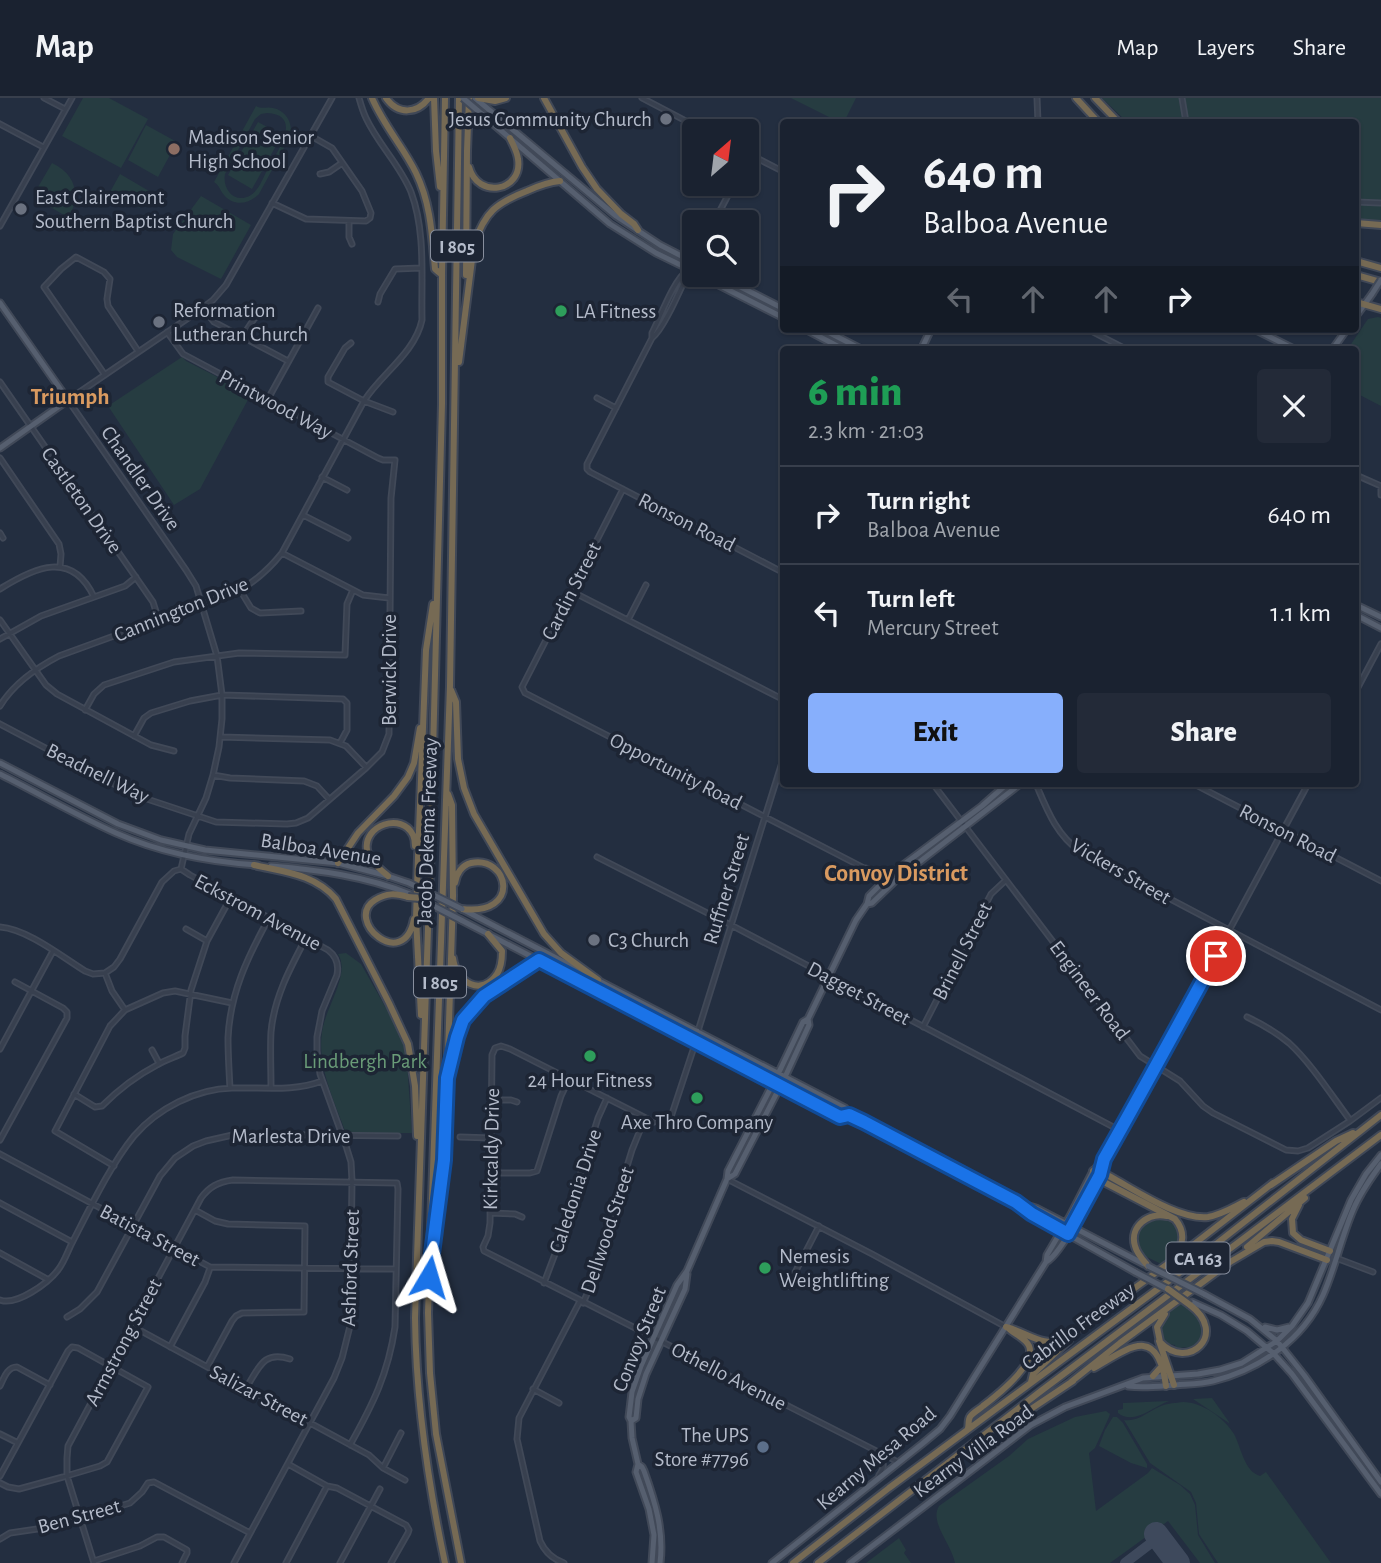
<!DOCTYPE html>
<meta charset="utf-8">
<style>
:root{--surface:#1a2230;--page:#232a38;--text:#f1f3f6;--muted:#9fa4ab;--line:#383f4c;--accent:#87affc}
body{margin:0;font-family:"Alegreya Sans",sans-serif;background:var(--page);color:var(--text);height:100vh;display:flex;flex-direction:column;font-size:26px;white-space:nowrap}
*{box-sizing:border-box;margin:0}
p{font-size:23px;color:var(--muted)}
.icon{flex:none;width:38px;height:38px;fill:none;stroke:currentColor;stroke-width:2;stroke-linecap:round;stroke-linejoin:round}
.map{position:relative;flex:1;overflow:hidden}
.sheet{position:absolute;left:780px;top:248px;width:579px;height:441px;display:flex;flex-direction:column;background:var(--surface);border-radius:7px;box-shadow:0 2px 5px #0004,0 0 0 2px var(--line)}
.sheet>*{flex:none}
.banner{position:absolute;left:780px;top:21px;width:579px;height:214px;border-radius:7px;box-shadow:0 2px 5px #0004,0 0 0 2px var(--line);background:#1a2230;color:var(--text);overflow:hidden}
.needle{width:46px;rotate:28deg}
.tools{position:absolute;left:682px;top:21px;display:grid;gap:14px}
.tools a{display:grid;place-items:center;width:77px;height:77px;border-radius:7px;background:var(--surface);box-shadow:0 2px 5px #0004,0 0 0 2px var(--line);font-size:35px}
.pin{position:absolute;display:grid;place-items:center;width:60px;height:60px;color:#fff;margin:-30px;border:4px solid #fff;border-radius:50%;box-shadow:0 2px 7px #0007}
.me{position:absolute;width:77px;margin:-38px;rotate:7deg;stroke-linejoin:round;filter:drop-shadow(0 0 5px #0008)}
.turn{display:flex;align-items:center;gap:24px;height:147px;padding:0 28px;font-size:32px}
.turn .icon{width:91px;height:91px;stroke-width:2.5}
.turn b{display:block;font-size:49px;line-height:60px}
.lanes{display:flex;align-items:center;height:66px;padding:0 28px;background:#0003;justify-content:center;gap:35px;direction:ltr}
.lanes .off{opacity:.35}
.round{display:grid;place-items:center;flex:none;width:74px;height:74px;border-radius:7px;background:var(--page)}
.overview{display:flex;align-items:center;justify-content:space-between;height:119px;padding:0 28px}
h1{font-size:42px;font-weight:800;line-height:52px;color:#1e9e55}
.button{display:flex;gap:14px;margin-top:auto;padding:14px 28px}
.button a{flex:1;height:80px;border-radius:7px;background:var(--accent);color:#111;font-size:28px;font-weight:800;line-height:80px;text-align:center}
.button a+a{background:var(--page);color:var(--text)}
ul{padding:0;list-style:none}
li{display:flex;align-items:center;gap:21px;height:98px;padding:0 28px;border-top:2px solid var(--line)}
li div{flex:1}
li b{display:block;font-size:26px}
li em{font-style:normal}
header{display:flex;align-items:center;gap:42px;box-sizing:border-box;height:98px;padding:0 35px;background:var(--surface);border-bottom:2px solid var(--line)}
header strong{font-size:33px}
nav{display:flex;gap:38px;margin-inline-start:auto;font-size:24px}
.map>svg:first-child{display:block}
</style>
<header>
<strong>Map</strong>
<nav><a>Map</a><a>Layers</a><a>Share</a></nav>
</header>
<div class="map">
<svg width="1381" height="1465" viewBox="0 0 1381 1465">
<rect width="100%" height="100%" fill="#232e40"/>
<path fill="#263c41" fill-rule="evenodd" d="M83 0H109L148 21 121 70 62 38Z
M791 0H856L844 24H839Z
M1102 0H1381V123L1356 121V24H1127Z
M256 8C263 12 266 8 273 10 287 13 292 25 291 37L259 96C249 106 234 109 224 97 219 91 220 88 214 84ZM267 15C304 17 277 54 268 70 264 78 259 92 251 97 235 107 222 91 225 76L255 21 261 16Z
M258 24 282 37 252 91 228 77Z
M146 27 177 44 158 79 128 62Z
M52 65C77 77 80 97 69 120L35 100 34 96Z
M120 76 149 93 140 110 110 94Z
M201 98 251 127 221 181 177 159 171 152 173 136Z
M1378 219 1381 220V308L1356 295V252H1347L1368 221Z
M182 259 186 263 251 296 200 391 174 407 108 308Z
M346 855 361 866 394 924 406 951 412 1035H346C334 1003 317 968 322 934 325 910 351 876 338 856Z
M1161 1120C1177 1124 1186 1140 1174 1155 1171 1159 1165 1162 1161 1166 1156 1163 1150 1161 1145 1158 1133 1149 1134 1127 1150 1121 1153 1119 1157 1120 1161 1120Z
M1179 1205C1184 1208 1190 1210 1194 1214 1207 1226 1205 1243 1188 1251L1185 1249 1176 1251 1175 1247C1166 1246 1163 1241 1160 1232L1166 1216Z
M1212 1300 1229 1324V1325L1193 1301Z
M1169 1303C1154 1308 1134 1328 1118 1315V1312L1123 1311V1305Z
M1183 1304C1202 1304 1224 1320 1234 1336 1241 1349 1244 1373 1260 1378L1266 1374 1331 1465H1218L1199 1436 1196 1405 1191 1394 1150 1365 1124 1322C1139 1324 1148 1313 1161 1308 1168 1305 1176 1305 1183 1304Z
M1106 1313 1110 1316 1109 1319 1095 1350 1089 1355 1096 1413 1148 1375 1152 1370 1180 1387 1190 1396 1195 1407 1198 1437 1215 1465H1200L1168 1423 1110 1465H955C952 1447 929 1424 939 1408L1009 1358 1028 1341 1075 1319Z
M1113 1319H1117L1123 1325 1147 1366V1370L1131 1365 1099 1348 1105 1332Z
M899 1440 906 1452 904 1455 911 1465H866Z"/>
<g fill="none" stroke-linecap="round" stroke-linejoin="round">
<path stroke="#3e495c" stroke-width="10" d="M1125 1465 1159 1439"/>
<path stroke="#3e495c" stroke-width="24" d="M1156 1436 1178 1465"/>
<g stroke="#414958" stroke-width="7">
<path id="minor" d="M44 0 65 11
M642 0 705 33
M1037 0 1038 24
M1182 0 1186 24
M0 26 43 49
M747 55 784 74
M320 76 329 74 342 65
M1356 104 1381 105
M272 105 306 121 366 123 370 120 371 115 362 93 332 50 311 38
M349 123V139L352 146
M714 124 734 86
M0 128 72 0
M695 161C685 179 666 229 652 240L587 366V371L590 374 784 475
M378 204 380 196 395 171 421 170
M203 210 214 224 288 263
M1087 231 1128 252
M242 239 254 221 263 212
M652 239V235C660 220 674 181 687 173
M351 245 345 250 328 279V284L364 303 393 314
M105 277 44 189 61 171 76 159 104 174 110 181 107 201 108 208 138 253
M0 284 153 504 159 523
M597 300 616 310
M268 301 318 210
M0 360 59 446 61 456 60 469
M1356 377 1381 388
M322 379 347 392
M1381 389V397
M623 391 522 589 525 595 864 770 876 780 878 788
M303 417 348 440
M0 435 3 440
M282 455 363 497 389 500
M0 491C35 469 72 452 94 499
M240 492 251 510 260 515 301 513
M571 493 784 602
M0 522 46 587 57 596 151 647 174 653
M628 522 646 487
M0 541 41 518 125 488 136 479
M1356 593 1381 546
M0 608C14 585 36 570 59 558L240 492C257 482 270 470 282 455L364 303C381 276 415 255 422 222 421 180 426 134 411 94 400 67 378 46 366 20 363 14 361 7 359 0
M85 612 94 596 104 587 174 564 239 555 345 557 347 506 353 492
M0 626 125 692 147 701 216 724 287 726 296 725 308 720 366 670 382 654 389 636 391 400 395 362H383L378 360 183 256 167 234
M134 638 144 620 151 615 190 603 222 597 343 601 347 605V632L340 645
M221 639 330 642 346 648 366 669
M213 677 230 680 304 683 317 688 329 701
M933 686 1140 958 1180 983 1203 1008 1213 1015 1286 1052 1298 1053 1308 1050 1350 1023 1381 1000
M1036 686C1047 712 1057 738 1081 754L1381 912
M1194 686 1381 783
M597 759 731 827 1119 1032
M866 770 875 773 886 780
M181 771 189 736 206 700 213 677 219 649 222 621V597L217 558 196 488 186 472 68 302 197 214 213 202 226 187 332 0
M181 771 190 777 328 852C336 858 339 867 337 877L322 913 317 939V953L320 976 346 1048 351 1064 352 1083 350 1228 342 1260 334 1280 234 1465
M0 829C27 831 61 858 85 873L93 876 105 875
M186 831 207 843
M105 875 114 869 120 861 162 784 174 773 181 771
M105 875 112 893 125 912
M1247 919C1262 926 1276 934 1289 945 1311 965 1332 998 1350 1022
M923 929 991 796 1006 782
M698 933 784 658
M0 951 53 853
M152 952 159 965
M1156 968 1308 686
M230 990C229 973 228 956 228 940 230 895 248 858 269 820
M271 990C271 971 270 952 271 934 274 900 290 870 306 840
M74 996 95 1009 102 1008C118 992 136 978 157 967 165 962 175 959 183 955L185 950V938L191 892 207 843 231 799
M491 1002H511L517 1004
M654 1024 510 951 501 948 495 950 492 957 490 1125 488 1138 483 1149 484 1153 898 1364
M662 1028 669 1025 696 943
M460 1039 491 1040
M0 1042 67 920V914L63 910 15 884
M0 1056 210 1169 396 1171
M114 1068 55 1033 110 928 125 912 163 895 175 893 232 905
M490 1075H530L537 1073 561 998 569 981
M727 1081 872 1156 1006 1229
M0 1105 72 1144
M195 1112 215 1123 228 1126 305 1128 304 1214 242 1215 236 1218 232 1223 207 1269
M490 1115 515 1116 522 1119
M0 1155 47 1181
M1336 1160 1373 1174
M544 1185 558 1148 598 1020 607 1000
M788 1188 819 1128
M0 1202C17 1208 48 1185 58 1172 65 1163 68 1152 73 1143 90 1110 111 1066 134 1038 158 1010 196 991 232 990 263 989 293 994 322 983
M583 1205 590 1189 632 1052 645 1020
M67 1219 80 1211 97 1194 160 1078 175 1060 193 1048 206 1043 237 1036 398 1038
M132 1228 369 1357 383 1370 405 1382
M170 1249 205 1184 210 1170
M0 1288C4 1280 7 1269 17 1269L50 1287
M246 1290C259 1270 263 1252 290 1261
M533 1291 559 1305
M0 1336 18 1345
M876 1354C884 1362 886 1368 879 1377
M288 1366 327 1388 337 1390 406 1427 409 1432 408 1435 391 1465
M383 1370 401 1335
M0 1378 68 1253 72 1249 78 1250 148 1289 107 1364 100 1368 63 1379 19 1391 8 1389 0 1385
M0 1441 10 1435 44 1430 75 1422 130 1405 142 1394 148 1385 154 1384 250 1435
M94 1463 140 1448 157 1439H164L187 1452V1455L182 1465
M94 1465 67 1378V1360L68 1348 201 1100C209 1089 218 1084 233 1082L397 1085 398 1091 395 1229C388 1276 373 1306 350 1347
M286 1465 327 1388
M340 1465 380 1391
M564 1465C552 1461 545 1454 540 1443L517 1341 519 1320 580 1203"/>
</g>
<g stroke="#414958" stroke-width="9">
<path id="major" d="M475 0 616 118 660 147 695 165
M477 12 610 126 656 155 695 174
M699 177 784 220
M717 177 784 211
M0 205 68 302 0 350
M1356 218 1372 196
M805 231 845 252
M822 231 863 252
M1254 231 1296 252
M921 252 931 231
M1332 252 1347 231
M1356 507 1381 519
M1356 517 1381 530
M0 665 118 726 161 742 205 752 338 765 388 778 409 785
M0 676C38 695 76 717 116 735 161 755 209 764 258 767
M271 768C319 772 365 778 410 796
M867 806 872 805 896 782 1020 686
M462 811 587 876
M461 822 840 1019 849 1017
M595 881 845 1010 849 1017 1016 1104 1036 1110 1144 1166
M650 916 691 936 695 937 697 933
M696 943 700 941 724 952H730
M727 1081 735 1076 785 979 809 927 808 921
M1019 1106 1037 1119 1135 1174
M1046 1164C1063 1155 1097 1085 1103 1064
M1204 1196 1250 1221 1277 1243 1304 1277 1381 1384
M1192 1204 1221 1217 1247 1233 1274 1256 1292 1276 1381 1396
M1265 1229 1277 1232 1289 1229
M1128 1288C1144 1290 1160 1288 1176 1287 1188 1286 1201 1286 1213 1283 1260 1271 1303 1242 1323 1197 1335 1170 1341 1140 1353 1112 1360 1095 1370 1081 1381 1066
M631 1323 636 1320 638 1301 646 1276 685 1191 687 1176
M638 1366 642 1369 644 1373C655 1404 664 1432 660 1465
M652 1465 654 1437 649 1411 636 1374 638 1366 632 1340 631 1323 629 1319 632 1294 641 1268 677 1187 687 1173 727 1081 728 1073 781 970 803 924 808 921 856 822 867 806 869 798 891 776 982 708 1007 686
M772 1465 922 1346 940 1331 950 1318 1046 1164 1047 1157 1070 1118 1093 1073 1104 1061 1156 968
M850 1465 1031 1327 1065 1309 1143 1280 1198 1276 1220 1272 1242 1265 1277 1243 1292 1228 1308 1205 1351 1102 1366 1076 1381 1057"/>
</g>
<g stroke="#404857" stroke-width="10">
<path id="highway" d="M372 0C384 28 404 50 416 75 431 106 432 138 435 171L442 177
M386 0C398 17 417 16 429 0
M434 0 436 53 440 89
M445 0 442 177V306L430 771 415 1220C416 1303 428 1385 445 1465
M459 0 450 588 428 1215 430 1275 436 1336 461 1465
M478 0 495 3 506 0
M544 0 582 69 597 91 621 116 634 126 638 132
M1076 0 1098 24
M1095 0 1118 24
M469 69C478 102 523 93 518 61 517 53 513 47 510 40
M1356 125 1381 127
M1356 163 1381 170
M466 177 467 53 469 0
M1356 177 1381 184
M1356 204 1381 211
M459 264 474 146C485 114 496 105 527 93 538 88 548 84 560 83
M451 592 456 604 458 661 464 690 474 716 544 836 561 855 598 882
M338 765 358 735 394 698 408 679 414 665 420 630
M254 767C284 774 315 776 336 801L389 905 408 946 415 988 417 1038
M388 778C380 771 369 763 367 752 363 727 402 714 413 737 415 741 415 745 415 748
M455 785C456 776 462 767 471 765 509 757 522 818 462 811
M408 799C395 795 387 795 375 802 343 822 404 875 414 821
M453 860C456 885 482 899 497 876 501 870 502 861 502 853L488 836
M421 917 416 820 418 759 426 552 433 506
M450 968C454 954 456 938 462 925 475 897 514 877 539 862
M1093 1073 1099 1077H1107C1134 1091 1178 1122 1208 1119 1221 1117 1232 1110 1244 1104
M1099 1077 1104 1084 1175 1121C1185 1133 1185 1147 1173 1158
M1271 1087 1336 1043 1353 1035
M1299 1107 1292 1121 1293 1135 1301 1142 1330 1153
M434 1139 445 1051 453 798 452 707 448 696
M1247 1149 1305 1100
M1148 1168C1143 1162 1137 1156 1135 1148 1129 1128 1149 1114 1167 1118
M1165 1216 1157 1229 1160 1244C1188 1274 1229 1236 1190 1207
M1006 1229C1029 1235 1042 1250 1065 1241L1180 1157 1273 1085
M1159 1243 1174 1287
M1094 1270C1131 1248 1158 1227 1166 1288
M1153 1278 1162 1268
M1031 1284 1033 1276 1069 1242
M1071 1284 1120 1245 1230 1164 1264 1144 1272 1143 1279 1144 1327 1162
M968 1330C969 1327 968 1322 970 1319 972 1315 980 1311 983 1308 996 1298 1037 1266 1029 1248 1026 1240 1014 1236 1008 1230
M999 1330 1010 1325 1073 1283
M793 1465 889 1390 1174 1179 1381 1017
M818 1465 1041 1293 1381 1037"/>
</g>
<use href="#minor" stroke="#38404f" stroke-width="3.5"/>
<use href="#major" stroke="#565f6f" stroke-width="5"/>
<use href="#highway" stroke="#766a54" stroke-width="6"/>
<g stroke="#414958" stroke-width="9" stroke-linecap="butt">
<path id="major-bridge" d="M463 0 477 12
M1372 196 1381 182
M409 785 462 811
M416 799 461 822
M1148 1168 1204 1196
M1135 1174 1171 1193"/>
</g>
<g stroke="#404857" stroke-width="10" stroke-linecap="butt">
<path id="highway-bridge" d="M408 799 420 800
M1168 1191 1190 1207"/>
</g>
<use href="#major-bridge" stroke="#565f6f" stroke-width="5"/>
<use href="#highway-bridge" stroke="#766a54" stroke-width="6"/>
</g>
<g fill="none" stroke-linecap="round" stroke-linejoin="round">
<g stroke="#114b97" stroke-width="18">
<path id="route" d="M429 1179 444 1062 447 980 457 939 463 922 484 898 539 862 840 1019 849 1017 864 1024 1016 1104 1032 1116 1068 1136 1100 1077 1104 1061C1142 994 1179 926 1216 858"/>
</g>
<use href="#route" stroke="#1a73e8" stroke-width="12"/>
</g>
<g fill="#6b7280" stroke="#1d2534" stroke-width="2.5">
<circle cx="666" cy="21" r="7"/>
<circle cx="21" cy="111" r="7"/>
<circle cx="159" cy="224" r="7"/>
<circle cx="594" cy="842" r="7"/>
</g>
<circle fill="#8d6e63" stroke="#1d2534" stroke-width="2.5" cx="174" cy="51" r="7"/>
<g fill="#2e9e5b" stroke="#1d2534" stroke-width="2.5">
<circle cx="561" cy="213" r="7"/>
<circle cx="590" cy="958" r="7"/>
<circle cx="697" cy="1000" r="7"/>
<circle cx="765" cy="1170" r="7"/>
</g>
<circle fill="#5c6f8a" stroke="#1d2534" stroke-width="2.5" cx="763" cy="1349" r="7"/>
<g text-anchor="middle" stroke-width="7" stroke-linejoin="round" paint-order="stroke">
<g fill="#1d2534" stroke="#878e9d" stroke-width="2">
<rect x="431" y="132.5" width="52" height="31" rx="5"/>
<rect x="414" y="868.5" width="52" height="31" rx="5"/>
<rect x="1166.5" y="1144.5" width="63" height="31" rx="5"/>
</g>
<g font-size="19" font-weight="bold" fill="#b4bbca">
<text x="457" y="155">I 805</text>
<text x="440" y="891">I 805</text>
<text x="1198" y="1167">CA 163</text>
</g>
<g font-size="21" fill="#b4bbca" stroke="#1d2534" text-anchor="start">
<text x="652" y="28" text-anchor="end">Jesus Community Church</text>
<text x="188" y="46">Madison Senior<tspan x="188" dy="24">High School</tspan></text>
<text x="35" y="106">East Clairemont<tspan x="35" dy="24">Southern Baptist Church</tspan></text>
<text x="173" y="219">Reformation<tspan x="173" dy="24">Lutheran Church</tspan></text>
<text x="575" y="220">LA Fitness</text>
<text x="608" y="849">C3 Church</text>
<text x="590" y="989" text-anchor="middle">24 Hour Fitness</text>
<text x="697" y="1031" text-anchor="middle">Axe Thro Company</text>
<text x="779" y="1165">Nemesis<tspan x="779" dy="24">Weightlifting</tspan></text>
<text x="749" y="1344" text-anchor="end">The UPS<tspan x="749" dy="24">Store #7796</tspan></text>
</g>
<g font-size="21" fill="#b4bbca" stroke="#1d2534">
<text transform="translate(276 306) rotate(28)" y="7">Printwood Way</text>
<text transform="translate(141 380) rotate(55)" y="7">Chandler Drive</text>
<text transform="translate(82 402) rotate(55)" y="7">Castleton Drive</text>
<text transform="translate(687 424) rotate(27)" y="7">Ronson Road</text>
<text transform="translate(571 493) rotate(-63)" y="7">Cardin Street</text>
<text transform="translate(181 511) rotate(-22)" y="7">Cannington Drive</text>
<text transform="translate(389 572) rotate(-90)" y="7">Berwick Drive</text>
<text transform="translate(676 673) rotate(27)" y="7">Opportunity Road</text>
<text transform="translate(98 675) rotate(26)" y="7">Beadnell Way</text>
<text transform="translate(427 733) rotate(-88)" y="7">Jacob Dekema Freeway</text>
<text transform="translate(1288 735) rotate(27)" y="7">Ronson Road</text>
<text transform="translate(321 751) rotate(9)" y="7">Balboa Avenue</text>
<text transform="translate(1121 773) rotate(30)" y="7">Vickers Street</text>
<text transform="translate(726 791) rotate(-73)" y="7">Ruffner Street</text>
<text transform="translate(258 814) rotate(28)" y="7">Eckstrom Avenue</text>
<text transform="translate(962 853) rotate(-63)" y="7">Brinell Street</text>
<text transform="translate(1090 892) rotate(53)" y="7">Engineer Road</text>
<text transform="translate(859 895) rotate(28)" y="7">Dagget Street</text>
<text x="291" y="1045">Marlesta Drive</text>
<text transform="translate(491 1051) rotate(-89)" y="7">Kirkcaldy Drive</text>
<text transform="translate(575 1093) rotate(-72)" y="7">Caledonia Drive</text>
<text transform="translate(607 1132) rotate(-72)" y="7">Dellwood Street</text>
<text transform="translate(150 1137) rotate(28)" y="7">Batista Street</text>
<text transform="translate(350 1170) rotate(-88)" y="7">Ashford Street</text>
<text transform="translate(1078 1228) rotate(-36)" y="7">Cabrillo Freeway</text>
<text transform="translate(639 1241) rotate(-68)" y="7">Convoy Street</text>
<text transform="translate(123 1244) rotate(-62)" y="7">Armstrong Street</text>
<text transform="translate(729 1278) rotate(27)" y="7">Othello Avenue</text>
<text transform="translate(259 1297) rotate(28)" y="7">Salizar Street</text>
<text transform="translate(973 1353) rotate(-36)" y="7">Kearny Villa Road</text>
<text transform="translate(876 1360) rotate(-40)" y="7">Kearny Mesa Road</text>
<text transform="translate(79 1418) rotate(-15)" y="7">Ben Street</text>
</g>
<g font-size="21" fill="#6a9c78" stroke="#1d2534">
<text x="365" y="970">Lindbergh Park</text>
</g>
<g font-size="23" font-weight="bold" fill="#d99a60" stroke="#1d2534">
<text x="70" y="306">Triumph</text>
</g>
<g font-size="24" font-weight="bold" fill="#d99a60" stroke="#1d2534">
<text x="896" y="783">Convoy District</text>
</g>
</g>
</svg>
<div class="tools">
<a><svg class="needle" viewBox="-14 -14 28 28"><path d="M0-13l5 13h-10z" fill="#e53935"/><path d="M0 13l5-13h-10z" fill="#9fa4ab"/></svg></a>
<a><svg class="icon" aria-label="search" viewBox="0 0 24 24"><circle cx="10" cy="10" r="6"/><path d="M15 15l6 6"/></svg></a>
</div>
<div class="pin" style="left:1216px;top:858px;background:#d93025"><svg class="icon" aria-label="arrive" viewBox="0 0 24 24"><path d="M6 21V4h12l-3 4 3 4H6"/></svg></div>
<svg class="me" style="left:429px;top:1179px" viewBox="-20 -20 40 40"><path d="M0-17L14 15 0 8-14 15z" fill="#1a73e8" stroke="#fff" stroke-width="4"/></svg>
<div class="banner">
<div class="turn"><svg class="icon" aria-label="right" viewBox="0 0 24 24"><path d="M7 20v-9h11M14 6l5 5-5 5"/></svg><div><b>640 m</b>Balboa Avenue</div></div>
<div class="lanes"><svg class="icon off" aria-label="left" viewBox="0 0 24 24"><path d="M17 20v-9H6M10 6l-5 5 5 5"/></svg><svg class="icon off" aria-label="ahead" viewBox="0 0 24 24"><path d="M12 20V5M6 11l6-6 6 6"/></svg><svg class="icon off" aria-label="ahead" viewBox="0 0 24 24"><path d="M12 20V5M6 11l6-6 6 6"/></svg><svg class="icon" aria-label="right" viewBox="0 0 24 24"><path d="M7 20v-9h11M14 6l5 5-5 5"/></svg></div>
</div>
<section class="sheet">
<div class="overview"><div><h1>6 min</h1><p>2.3 km · 21:03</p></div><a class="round"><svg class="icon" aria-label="close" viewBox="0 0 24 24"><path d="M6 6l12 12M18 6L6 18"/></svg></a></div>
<ul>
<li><svg class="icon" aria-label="right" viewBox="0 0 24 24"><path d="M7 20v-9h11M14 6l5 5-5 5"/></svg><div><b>Turn right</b><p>Balboa Avenue</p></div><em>640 m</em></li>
<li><svg class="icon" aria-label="left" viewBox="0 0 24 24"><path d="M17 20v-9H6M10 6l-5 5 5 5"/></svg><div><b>Turn left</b><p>Mercury Street</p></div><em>1.1 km</em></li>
</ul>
<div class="button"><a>Exit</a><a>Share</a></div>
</section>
</div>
